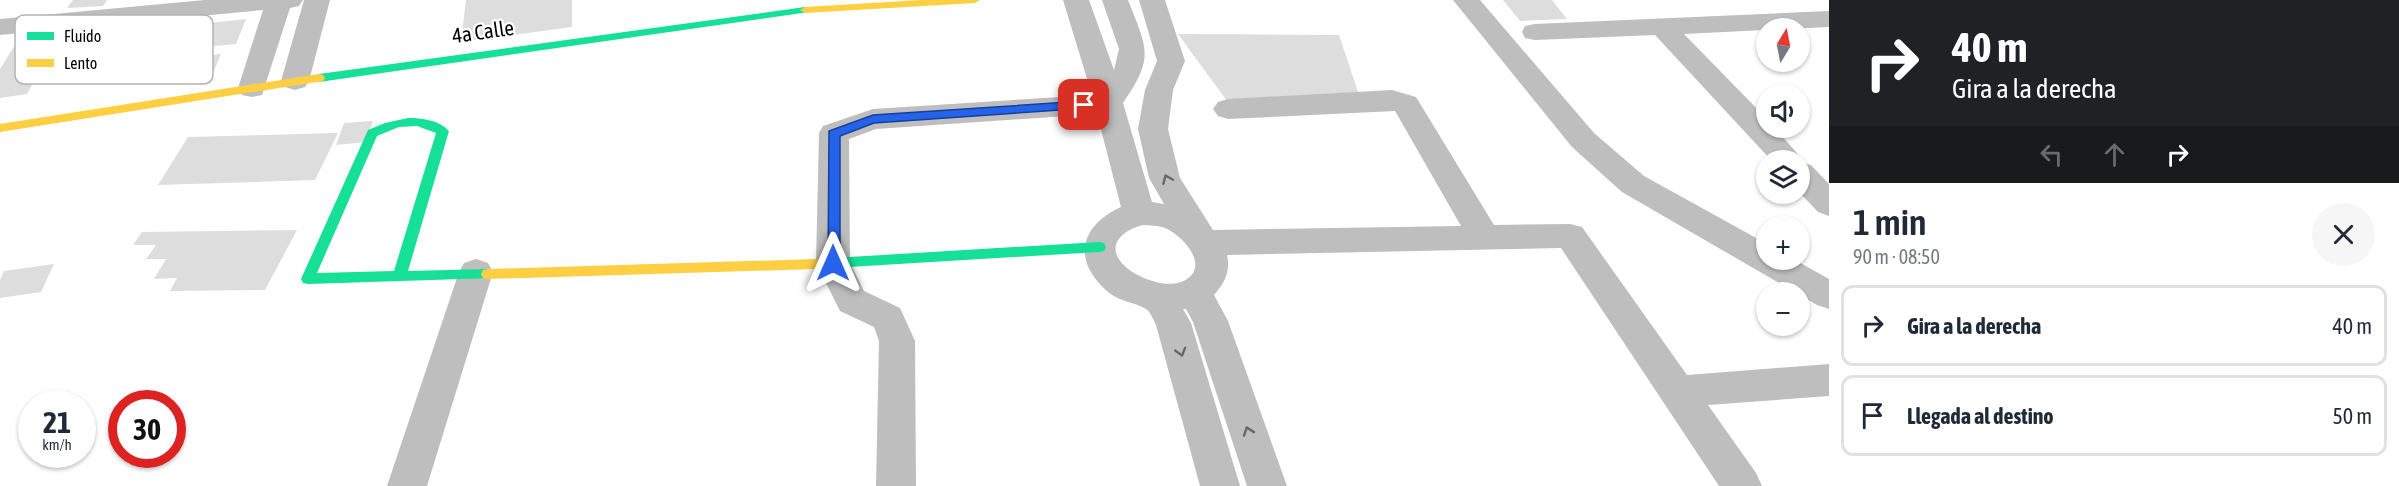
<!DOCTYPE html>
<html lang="es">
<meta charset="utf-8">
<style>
:root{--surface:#fff;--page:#f6f6f7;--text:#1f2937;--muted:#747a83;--line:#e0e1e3}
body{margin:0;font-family:"Asap Condensed",sans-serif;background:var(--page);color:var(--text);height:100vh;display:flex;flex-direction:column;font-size:22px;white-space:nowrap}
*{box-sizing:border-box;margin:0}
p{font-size:20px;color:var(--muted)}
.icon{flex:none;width:33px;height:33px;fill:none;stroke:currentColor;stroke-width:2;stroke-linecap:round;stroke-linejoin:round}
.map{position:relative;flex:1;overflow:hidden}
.side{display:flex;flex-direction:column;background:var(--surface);width:570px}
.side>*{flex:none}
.hud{background:#202124;color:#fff;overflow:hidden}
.needle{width:39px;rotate:10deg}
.tools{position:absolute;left:1756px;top:18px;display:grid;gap:12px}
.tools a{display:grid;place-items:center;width:54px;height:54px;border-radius:50%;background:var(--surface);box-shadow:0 2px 4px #0004;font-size:30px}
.speed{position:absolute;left:18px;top:390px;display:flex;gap:12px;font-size:30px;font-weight:700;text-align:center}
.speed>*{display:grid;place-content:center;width:78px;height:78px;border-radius:50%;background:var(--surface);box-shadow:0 2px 4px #0004;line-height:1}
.speed small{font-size:15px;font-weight:400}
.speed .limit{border:9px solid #d22;background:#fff;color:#111}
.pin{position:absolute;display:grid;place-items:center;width:51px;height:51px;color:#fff;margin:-26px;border-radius:12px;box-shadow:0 3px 9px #0006}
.me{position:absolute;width:66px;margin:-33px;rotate:0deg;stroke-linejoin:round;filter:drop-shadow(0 0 4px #0008)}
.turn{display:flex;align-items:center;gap:21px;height:126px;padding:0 24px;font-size:27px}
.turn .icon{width:78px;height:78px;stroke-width:2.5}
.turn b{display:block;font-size:42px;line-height:51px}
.lanes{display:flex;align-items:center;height:57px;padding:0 24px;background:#0003;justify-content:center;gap:30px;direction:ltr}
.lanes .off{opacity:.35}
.round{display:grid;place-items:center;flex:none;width:63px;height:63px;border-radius:32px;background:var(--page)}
.headline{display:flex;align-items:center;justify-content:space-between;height:102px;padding:0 24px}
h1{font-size:36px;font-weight:600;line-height:45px}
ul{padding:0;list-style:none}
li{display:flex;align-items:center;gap:18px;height:81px;margin:0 12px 9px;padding:0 12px;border:3px solid var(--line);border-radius:12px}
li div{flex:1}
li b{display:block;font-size:22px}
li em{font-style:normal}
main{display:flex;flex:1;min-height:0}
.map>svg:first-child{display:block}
</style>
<main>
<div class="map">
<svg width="1829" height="486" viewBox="0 0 1829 486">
<rect width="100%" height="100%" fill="#fff"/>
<path fill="#ddd" d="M73 0H107L103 6 67 8Z
M466 0H572V27L461 42Z
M1503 0H1552L1567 19 1520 21Z
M246 19 236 44 149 52 162 28Z
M1178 34 1339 35 1358 92 1227 101Z
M57 40 27 94 0 98V69L15 45Z
M221 54 213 73 132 82 142 62Z
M373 121 366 142 336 145 344 123Z
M338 133 315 180 158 185 188 137Z
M297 230 265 290 170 291 177 278 154 279 166 259H146L156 245H133L142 232Z
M54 264 41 292 0 298V280L4 271Z"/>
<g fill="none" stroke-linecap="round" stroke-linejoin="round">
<path fill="#bebebe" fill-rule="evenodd" d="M205 0H303L299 6 290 8 262 95 252 97 242 95 238 88 263 10 0 35V19Z
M304 0H330L309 81 305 87 295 90 285 87 281 81Z
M1063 0H1089L1114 70 1119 49 1102 0H1128C1147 49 1155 57 1123 103L1152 202 1164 204 1149 178 1138 129 1145 90 1157 61 1139 0H1165L1185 61 1173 90 1168 129 1180 178 1213 230 1461 226 1395 111 1228 119 1218 116 1213 109 1218 102 1228 99 1392 90 1416 97 1494 225 1570 224 1582 227 1687 375 1829 364V396L1708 405 1756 473 1762 486H1719L1561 248 1227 255C1231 271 1224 284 1214 295L1228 321 1287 486H1247L1193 322 1186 309H1183L1191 323 1240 486H1200L1156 325C1154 321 1150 311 1146 309 1135 302 1120 302 1108 292 1072 261 1079 226 1121 207L1097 114 876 129 849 139 850 263 864 291 900 308 915 341 916 486H876L879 341 874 327 840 311 816 263 819 133 823 126 873 109 1092 95ZM1142 225C1149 226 1158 225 1165 228 1184 236 1213 269 1181 282 1154 292 1092 258 1125 233 1130 229 1137 227 1142 225Z
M1453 0H1480L1594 133 1644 176 1767 244V260H1795L1829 279V309L1817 305 1622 192 1572 147Z
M1829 11V27L1684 34 1767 119V128H1775L1803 160 1802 163 1811 165 1829 184V216L1818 212 1800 193V160H1771L1655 35 1535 40 1525 38 1522 32 1525 26 1535 24Z
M476 259 488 263 493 272 427 486H387L459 272 464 263Z"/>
<path fill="#16e098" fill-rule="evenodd" d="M805 7 809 8V12L319 82 313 78 319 74Z
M408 118C422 118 439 120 449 131L408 271 488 269 493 270 495 274 493 278 308 284 303 283 301 279 368 130 385 123ZM417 126 436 133 394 271 317 273 377 136 399 127Z
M1099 242 1104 243 1106 247 1104 251 1099 252 816 269 811 268 809 264 811 260 816 259Z"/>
<path fill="#ffcf43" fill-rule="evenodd" d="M921 0H980L975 3 805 13 800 10 805 7Z
M319 74 323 75 325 78 323 81 0 132V124Z
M816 259 821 260 823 264 821 268 816 269 488 279 483 278 481 274 483 270 488 269Z"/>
</g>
<defs><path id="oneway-chevron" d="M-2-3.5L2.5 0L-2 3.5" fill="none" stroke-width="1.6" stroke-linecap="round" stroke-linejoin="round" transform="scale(1.5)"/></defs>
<g stroke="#686868">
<use href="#oneway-chevron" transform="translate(1167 179) rotate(-113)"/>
<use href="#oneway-chevron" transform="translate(1181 352) rotate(74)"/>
<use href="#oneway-chevron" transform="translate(1248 431) rotate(-109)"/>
</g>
<path fill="#2563eb" stroke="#184099" stroke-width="1.5" d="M1084 101 1091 105 1089 108 874 123 840 136V263L838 267H828L829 131 873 115Z"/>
<g text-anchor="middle" stroke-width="4.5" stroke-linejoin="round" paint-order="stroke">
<g font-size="21" fill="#000" stroke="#fff">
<text transform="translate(483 32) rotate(-8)" y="7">4a Calle</text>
</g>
</g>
<rect x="15" y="15" width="198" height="69" rx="9" fill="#fff" stroke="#b2b2b2" stroke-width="1.5"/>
<rect x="27" y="32" width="27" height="8" fill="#16e098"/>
<rect x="27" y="59" width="27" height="8" fill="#ffcf43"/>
<g font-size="16" fill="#000">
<text x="64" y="42">Fluido</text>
<text x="64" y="69">Lento</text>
</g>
</svg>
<div class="tools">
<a><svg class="needle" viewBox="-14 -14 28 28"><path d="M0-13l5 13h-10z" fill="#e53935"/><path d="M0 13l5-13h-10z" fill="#747a83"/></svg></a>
<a><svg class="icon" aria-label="sound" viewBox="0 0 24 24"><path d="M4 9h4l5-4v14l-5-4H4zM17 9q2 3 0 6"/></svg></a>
<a><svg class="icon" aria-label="layers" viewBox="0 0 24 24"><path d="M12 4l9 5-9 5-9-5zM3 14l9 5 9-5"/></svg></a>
<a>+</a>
<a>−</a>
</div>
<div class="speed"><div>21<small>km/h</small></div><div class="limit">30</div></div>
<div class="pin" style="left:1084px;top:105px;background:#d93025"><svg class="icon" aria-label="arrive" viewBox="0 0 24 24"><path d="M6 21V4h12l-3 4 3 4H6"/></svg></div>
<svg class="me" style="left:833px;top:263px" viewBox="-20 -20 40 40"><path d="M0-17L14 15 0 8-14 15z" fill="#2563eb" stroke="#fff" stroke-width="4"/></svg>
</div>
<section class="side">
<div class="hud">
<div class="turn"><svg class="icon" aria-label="right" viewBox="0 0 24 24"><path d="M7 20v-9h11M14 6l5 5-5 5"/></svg><div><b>40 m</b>Gira a la derecha</div></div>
<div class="lanes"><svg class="icon off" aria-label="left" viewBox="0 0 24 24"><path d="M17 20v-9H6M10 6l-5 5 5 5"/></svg><svg class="icon off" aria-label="ahead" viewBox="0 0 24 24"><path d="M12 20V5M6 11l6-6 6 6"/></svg><svg class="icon" aria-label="right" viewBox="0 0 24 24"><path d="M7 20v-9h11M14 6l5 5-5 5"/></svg></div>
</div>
<div class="headline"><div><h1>1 min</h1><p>90 m · 08:50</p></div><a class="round"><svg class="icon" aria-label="close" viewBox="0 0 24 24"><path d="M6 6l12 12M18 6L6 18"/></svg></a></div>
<ul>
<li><svg class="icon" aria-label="right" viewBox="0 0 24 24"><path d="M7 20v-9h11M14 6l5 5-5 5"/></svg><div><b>Gira a la derecha</b></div><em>40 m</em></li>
<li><svg class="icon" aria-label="arrive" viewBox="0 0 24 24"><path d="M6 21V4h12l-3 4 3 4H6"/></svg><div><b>Llegada al destino</b></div><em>50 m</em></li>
</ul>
</section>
</main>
